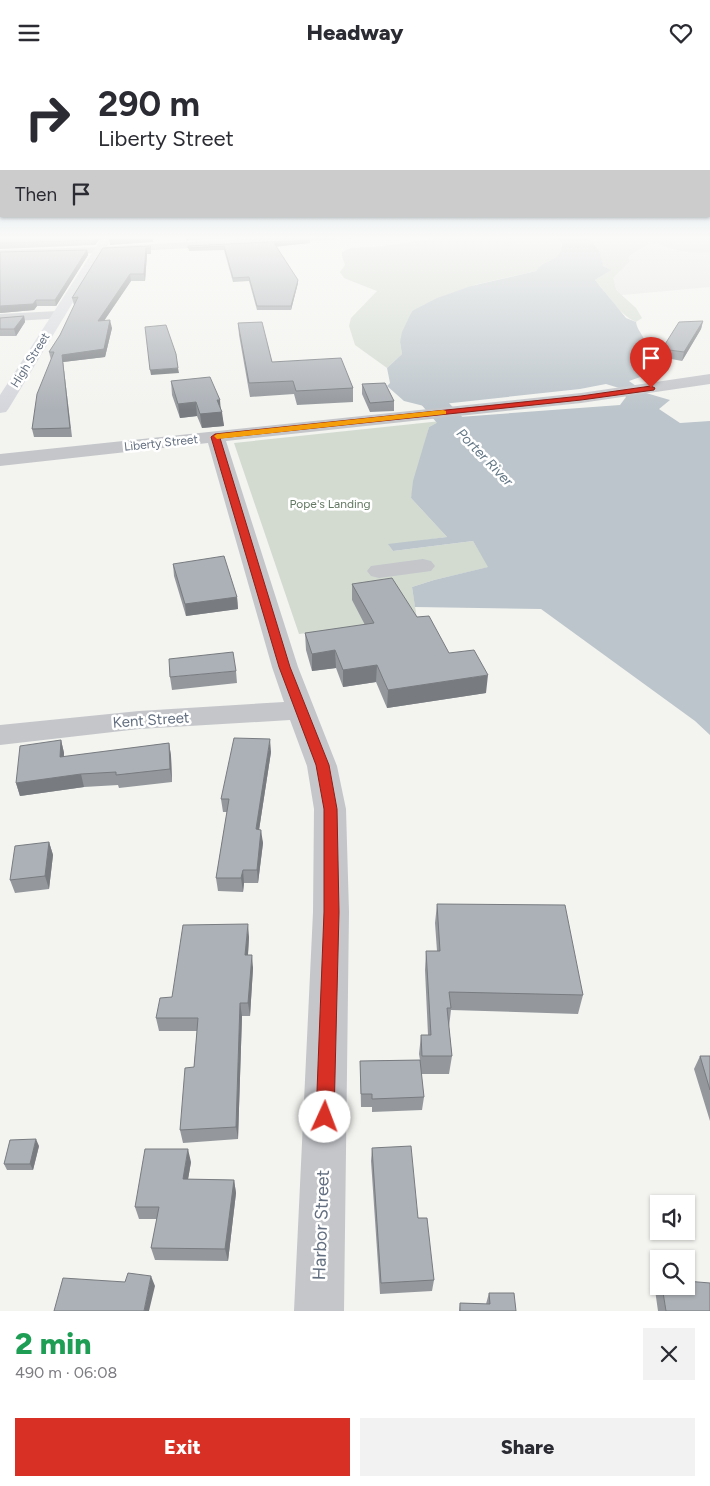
<!DOCTYPE html>
<meta charset="utf-8">
<style>
:root{--surface:#fff;--page:#f2f2f3;--text:#2b2b33;--muted:#7c7c81;--accent:#d93025}
body{margin:0;font-family:Figtree,sans-serif;background:var(--page);color:var(--text);height:100vh;display:flex;flex-direction:column;font-size:19px;white-space:nowrap}
*{box-sizing:border-box;margin:0}
p{font-size:16px;color:var(--muted)}
.icon{flex:none;width:28px;height:28px;fill:none;stroke:currentColor;stroke-width:2;stroke-linecap:round;stroke-linejoin:round}
.map{position:relative;height:1246px;overflow:hidden}
.panel{display:flex;flex-direction:column;background:var(--surface);flex:1}
.panel>*{flex:none}
.top-card{position:absolute;left:0px;top:0px;width:710px;height:152px;box-shadow:0 1px 4px #0004;background:#fff;color:var(--text);overflow:hidden}
.controls{position:absolute;left:650px;top:1130px;display:grid;gap:10px}
.controls a{display:grid;place-items:center;width:45px;height:45px;border-radius:0px;background:var(--surface);box-shadow:0 1px 4px #0004;font-size:25px}
.pin{position:absolute;display:grid;place-items:center;width:42px;height:42px;color:#fff;margin:-51px -21px;border-radius:50% 50% 50% 0;rotate:-45deg;box-shadow:0 0 5px #0007}
.pin .icon{rotate:45deg}
.me{position:absolute;width:55px;margin:-28px;rotate:2deg;stroke-linejoin:round;filter:drop-shadow(0 0 4px #0008)}
.turn{display:flex;align-items:center;gap:18px;height:105px;padding:0 15px;font-size:22px}
.turn .icon{width:65px;height:65px;stroke-width:2.5}
.turn b{display:block;font-size:35px;line-height:42px}
.then{display:flex;align-items:center;height:48px;padding:0 15px;background:#0003;gap:10px;font-size:19px}
.round{display:grid;place-items:center;flex:none;width:52px;height:52px;border-radius:0px;background:var(--page)}
.head{display:flex;align-items:center;justify-content:space-between;height:85px;padding:0 15px}
h1{font-size:30px;font-weight:800;line-height:38px;color:#1e9e55}
.button{display:flex;gap:10px;margin-top:auto;padding:10px 15px}
.button a{flex:1;height:58px;border-radius:0px;background:var(--accent);color:#fff;font-size:20px;font-weight:800;line-height:58px;text-align:center}
.button a+a{background:var(--page);color:var(--text)}
header{display:flex;justify-content:space-between;align-items:center;height:65px;padding:0 15px;background:var(--surface);font-size:22px;font-weight:800}
.map>svg:first-child{display:block}
</style>
<header><svg class="icon" aria-label="menu" viewBox="0 0 24 24"><path d="M4 6h16M4 12h16M4 18h16"/></svg>Headway<svg class="icon" aria-label="heart" viewBox="0 0 24 24"><path d="M12 20l-8-8c-3-5 5-10 8-4 3-6 11-1 8 4z"/></svg></header>
<div class="map">
<svg width="710" height="1246" viewBox="0 0 710 1246">
<rect width="100%" height="100%" fill="#f3f4f0"/>
<path fill="#e4e4e3" d="M710 171V222L612 231 602 217 625 180Z"/>
<path fill="#d3dbd1" d="M450 171H555C576 192 543 194 536 206L474 220 412 246 400 277 402 289 387 303 355 280 349 261 351 253 377 226 349 215 344 213 340 207 345 200 342 191V187L351 183 383 181Z
M583 171H710V187C690 190 671 184 652 177L630 190 628 193 630 196 613 213 616 225 636 243 642 253 636 257C618 249 608 229 595 215L610 205 603 201 595 181Z
M441 356 429 362 411 433 447 472 389 480 393 486 473 476 489 502 434 515 412 522 417 554 299 569 234 378Z"/>
<path fill="#bcc5cb" d="M555 171C582 171 597 169 603 201L611 205 595 215 626 253 636 257C638 271 652 272 637 288L640 293 647 300 648 306 646 310 629 316 646 328 670 335 659 344 680 358 710 356V670L695 656 541 544 415 542 412 522 434 515 488 502 473 476 393 486 388 479 447 472 411 433 413 416 429 362 446 353 620 340 626 332 619 323 606 319 580 324 424 341 404 336 387 321 390 318 387 303 402 289 400 277 402 267 412 246 437 233 471 221 536 206C543 194 562 197 562 179Z"/>
<g fill="none" stroke-linecap="round" stroke-linejoin="round">
<path fill="#bcc5cb" fill-rule="evenodd" d="M442 296 451 299 455 304 451 309 431 319 500 392 504 399 500 406 489 408 478 406 402 317 406 312Z"/>
<path fill="#c4c6ca" fill-rule="evenodd" d="M297 171H356L351 174 99 188 0 191V185L99 182Z
M58 246 63 247 65 250 63 253 0 257V249Z
M710 309V319L581 338 226 376 298 602 337 701 346 744 349 847 344 1246H294L313 847 314 744 307 701 290 655 139 664 0 680V660L139 646 284 637 272 602 208 378 0 401V389L581 328Z
M423 494 431 496 435 501 431 506 379 513 371 511 367 506 371 501Z"/>
<path fill="#d4d6dc" fill-rule="evenodd" d="M103 171H113L9 343 6 347 0 348V330Z"/>
</g>
<path fill="#94989d" d="M0 171H102L95 180 0 184Z
M310 178 276 181 298 215V218L291 245H257L249 216 233 217 224 185 189 186 188 181Z
M151 181V189H147L145 216H131L104 256 112 263 105 292 63 297 72 372H34L32 364 51 295 49 287 60 270 75 240H74L72 233 103 183Z
M87 185 88 190 56 241H37L34 245 0 248V187Z
M24 251 25 257 16 271H0V253Z
M703 256 701 264 682 296 661 292 662 284Z
M238 258 272 297 353 323V337L297 340 294 329 250 332 239 270Z
M171 316 220 342 224 361 202 363 197 351 180 353 172 330Z
M362 319 394 336V346L370 347 362 329Z
M173 499 237 532 238 544 186 551 174 511Z
M352 519 417 552 449 588 486 628 387 643 376 617 343 622 336 603 312 606 306 585 305 568 365 560 352 535Z
M236 606 237 618 172 625 170 612Z
M61 675 64 688V692L169 678 171 691 172 717 119 723 118 720 84 722 20 731 16 718Z
M271 687 259 765 263 778 258 818H244L243 827 218 826 216 813 227 747H223L221 734Z
M49 777 53 790 49 824 15 828 10 815Z
M437 839 583 930 578 949 451 945 449 962 452 991 449 1009H421L424 1032 422 1045 372 1047V1042H361L360 996 420 995 419 989 421 970H428L425 905 426 886H437L435 858Z
M249 872 248 890 253 903 250 951H242L238 1074 183 1078 180 1065 194 1002 197 966H159L156 953 172 932Z
M700 991H710V1056L694 1004Z
M39 1081 33 1105H7L4 1099Z
M372 1083 418 1153 434 1215 432 1226 380 1229 371 1096Z
M191 1097 188 1114 234 1115 236 1128 228 1196 155 1195 151 1183 157 1154H139L135 1142Z
M659 1218V1221H686L710 1246H658L655 1225Z
M489 1228 516 1246H459L460 1238 486 1239Z"/>
<path fill="#787c80" d="M97 171H102L95 180 94 175Z
M154 171 153 177 110 180 109 174Z
M186 171H269L186 175Z
M310 175V178L274 182V178Z
M146 183 147 189 145 216 144 209Z
M87 185 88 190 56 241 55 235Z
M130 209 131 216 99 263 98 256Z
M298 215V218L291 245V241Z
M36 235 37 241 34 245 0 248V241Z
M24 251 25 257 16 271 14 264Z
M110 255 112 263 105 292 63 297 72 372 62 290Z
M703 256 701 264 682 296 684 287Z
M178 303 179 308 151 310 150 305Z
M217 335H220L221 347H222L224 361 202 363 200 349Z
M196 337 197 351 180 353 178 339Z
M237 532 238 544 186 551 185 539Z
M335 585 336 603 312 606V589Z
M377 600 376 617 343 622V605Z
M488 610 486 628 387 643 388 625Z
M270 674 271 687 257 778 256 764Z
M61 675 64 688 63 705 60 692Z
M169 678 171 691 172 717 170 704Z
M81 709 84 722 20 731 16 718Z
M261 765 263 778 258 818 257 805Z
M49 777 53 790 49 824 45 811Z
M243 805 244 818 243 827 241 813Z
M248 859 249 872 247 904 245 890Z
M252 890 253 903 250 951 248 938Z
M240 938 242 951 238 1074 236 1062Z
M36 1074 39 1081 33 1105 30 1099Z
M188 1084 191 1097 186 1126 183 1114Z
M234 1115 236 1128 228 1196 225 1184Z
M151 1211 155 1221 149 1246H144Z"/>
<path fill="#acb1b7" stroke="#787c80" d="M0 171H97L94 175 0 178Z
M111 171H153L152 172 109 174Z
M310 175 274 178 298 215 291 241H257L249 212 233 213 224 181 188 183V181Z
M151 181 150 183H146L144 209H130L98 256 110 255 104 284 62 290 70 363 32 364 37 329 54 287H49L60 270 78 232 72 233 103 183Z
M87 185 55 235H36L33 239 0 241V187Z
M24 251 14 264H0V253Z
M703 256 684 287 662 284 679 257Z
M262 257 272 297 341 293 353 323 296 326 293 316 249 318 238 258Z
M166 260 176 289 178 303 150 305 145 262Z
M210 312 220 335H217L222 347 200 349 196 337 178 339 171 316Z
M385 318 394 336 370 338 362 319Z
M224 491 237 532 185 539 173 499Z
M392 513 417 552 429 551 449 588 474 585 488 610 388 625 377 600 343 605 335 585 312 589 305 568 374 558 352 519Z
M233 587 236 606 170 612 169 594Z
M234 673 270 674 256 764 261 765 257 805H243L241 813H216L229 734H221Z
M61 675 60 692 169 678 170 704 116 710V707L81 709 16 718 20 681Z
M49 777 45 811 10 815 15 781Z
M437 839 565 840 583 930 449 927 451 943H447L452 991H422L421 970H431L426 886H440Z
M248 859 245 890H252L248 938H240L236 1062 180 1065 185 1003 194 1002 198 953H156L160 933 172 932 183 860Z
M700 991H710V1025Z
M420 995 424 1032 372 1034V1029H361L360 996Z
M36 1074 30 1099H4L10 1075Z
M411 1081 418 1153H427L434 1215 381 1218 372 1083Z
M145 1084H188L183 1114 234 1115 225 1184 151 1183 159 1142H135Z
M128 1208 151 1211 144 1246H54L63 1213 125 1217Z
M686 1216 710 1218V1246H666L662 1221H686Z
M489 1228H514L516 1246H460V1238L490 1239Z"/>
<linearGradient id="sky" x2="0" y2="1"><stop stop-color="#96bbdc"/><stop offset="0.5" stop-color="#fafaf8"/><stop offset="1" stop-color="#fafaf8" stop-opacity="0"/></linearGradient>
<rect width="710" height="345" fill="url(#sky)"/>
<path fill="#d93025" stroke="#8d1f18" d="M651 321 655 323 654 325 581 335 220 373 290 602 329 700 337 744 339 847 334 1052 331 1058 325 1061 319 1058 316 1052 324 847V744L316 700 279 602 211 372 215 369 581 331Z"/>
<path fill="#f59e0b" d="M443 345 446 346V349L217 374 214 371 217 369Z"/>
<g text-anchor="middle" stroke-width="5" stroke-linejoin="round" paint-order="stroke">
<g font-size="12" fill="#636f80" stroke="#fff">
<text transform="translate(30 295) rotate(-58)" y="4">High Street</text>
<text transform="translate(161 378) rotate(-6)" y="4">Liberty Street</text>
</g>
<g font-size="12" fill="#637862" stroke="#fff">
<text x="330" y="443">Pope's Landing</text>
</g>
<g font-size="14" font-style="italic" fill="#637785" stroke="#fff">
<text transform="translate(485 392) rotate(46)" y="5">Porter River</text>
</g>
<g font-size="15" fill="#636f80" stroke="#fff">
<text transform="translate(151 655) rotate(-4)" y="5">Kent Street</text>
</g>
<g font-size="18" fill="#636f80" stroke="#fff">
<text transform="translate(321 1160) rotate(-88)" y="6">Harbor Street</text>
</g>
</g>
</svg>
<div class="controls">
<a><svg class="icon" aria-label="sound" viewBox="0 0 24 24"><path d="M4 9h4l5-4v14l-5-4H4zM17 9q2 3 0 6"/></svg></a>
<a><svg class="icon" aria-label="search" viewBox="0 0 24 24"><circle cx="10" cy="10" r="6"/><path d="M15 15l6 6"/></svg></a>
</div>
<div class="pin" style="left:651px;top:323px;background:#d93025"><svg class="icon" aria-label="arrive" viewBox="0 0 24 24"><path d="M6 21V4h12l-3 4 3 4H6"/></svg></div>
<svg class="me" style="left:325px;top:1052px" viewBox="-20 -20 40 40"><circle r="19" fill="#fff"/><path d="M0-13L10 11 0 6-10 11z" fill="#d93025"/></svg>
<div class="top-card">
<div class="turn"><svg class="icon" aria-label="right" viewBox="0 0 24 24"><path d="M7 20v-9h11M14 6l5 5-5 5"/></svg><div><b>290 m</b>Liberty Street</div></div>
<div class="then">Then<svg class="icon" aria-label="arrive" viewBox="0 0 24 24"><path d="M6 21V4h12l-3 4 3 4H6"/></svg></div>
</div>
</div>
<section class="panel">
<div class="head"><div><h1>2 min</h1><p>490 m · 06:08</p></div><a class="round"><svg class="icon" aria-label="close" viewBox="0 0 24 24"><path d="M6 6l12 12M18 6L6 18"/></svg></a></div>
<div class="button"><a>Exit</a><a>Share</a></div>
</section>
